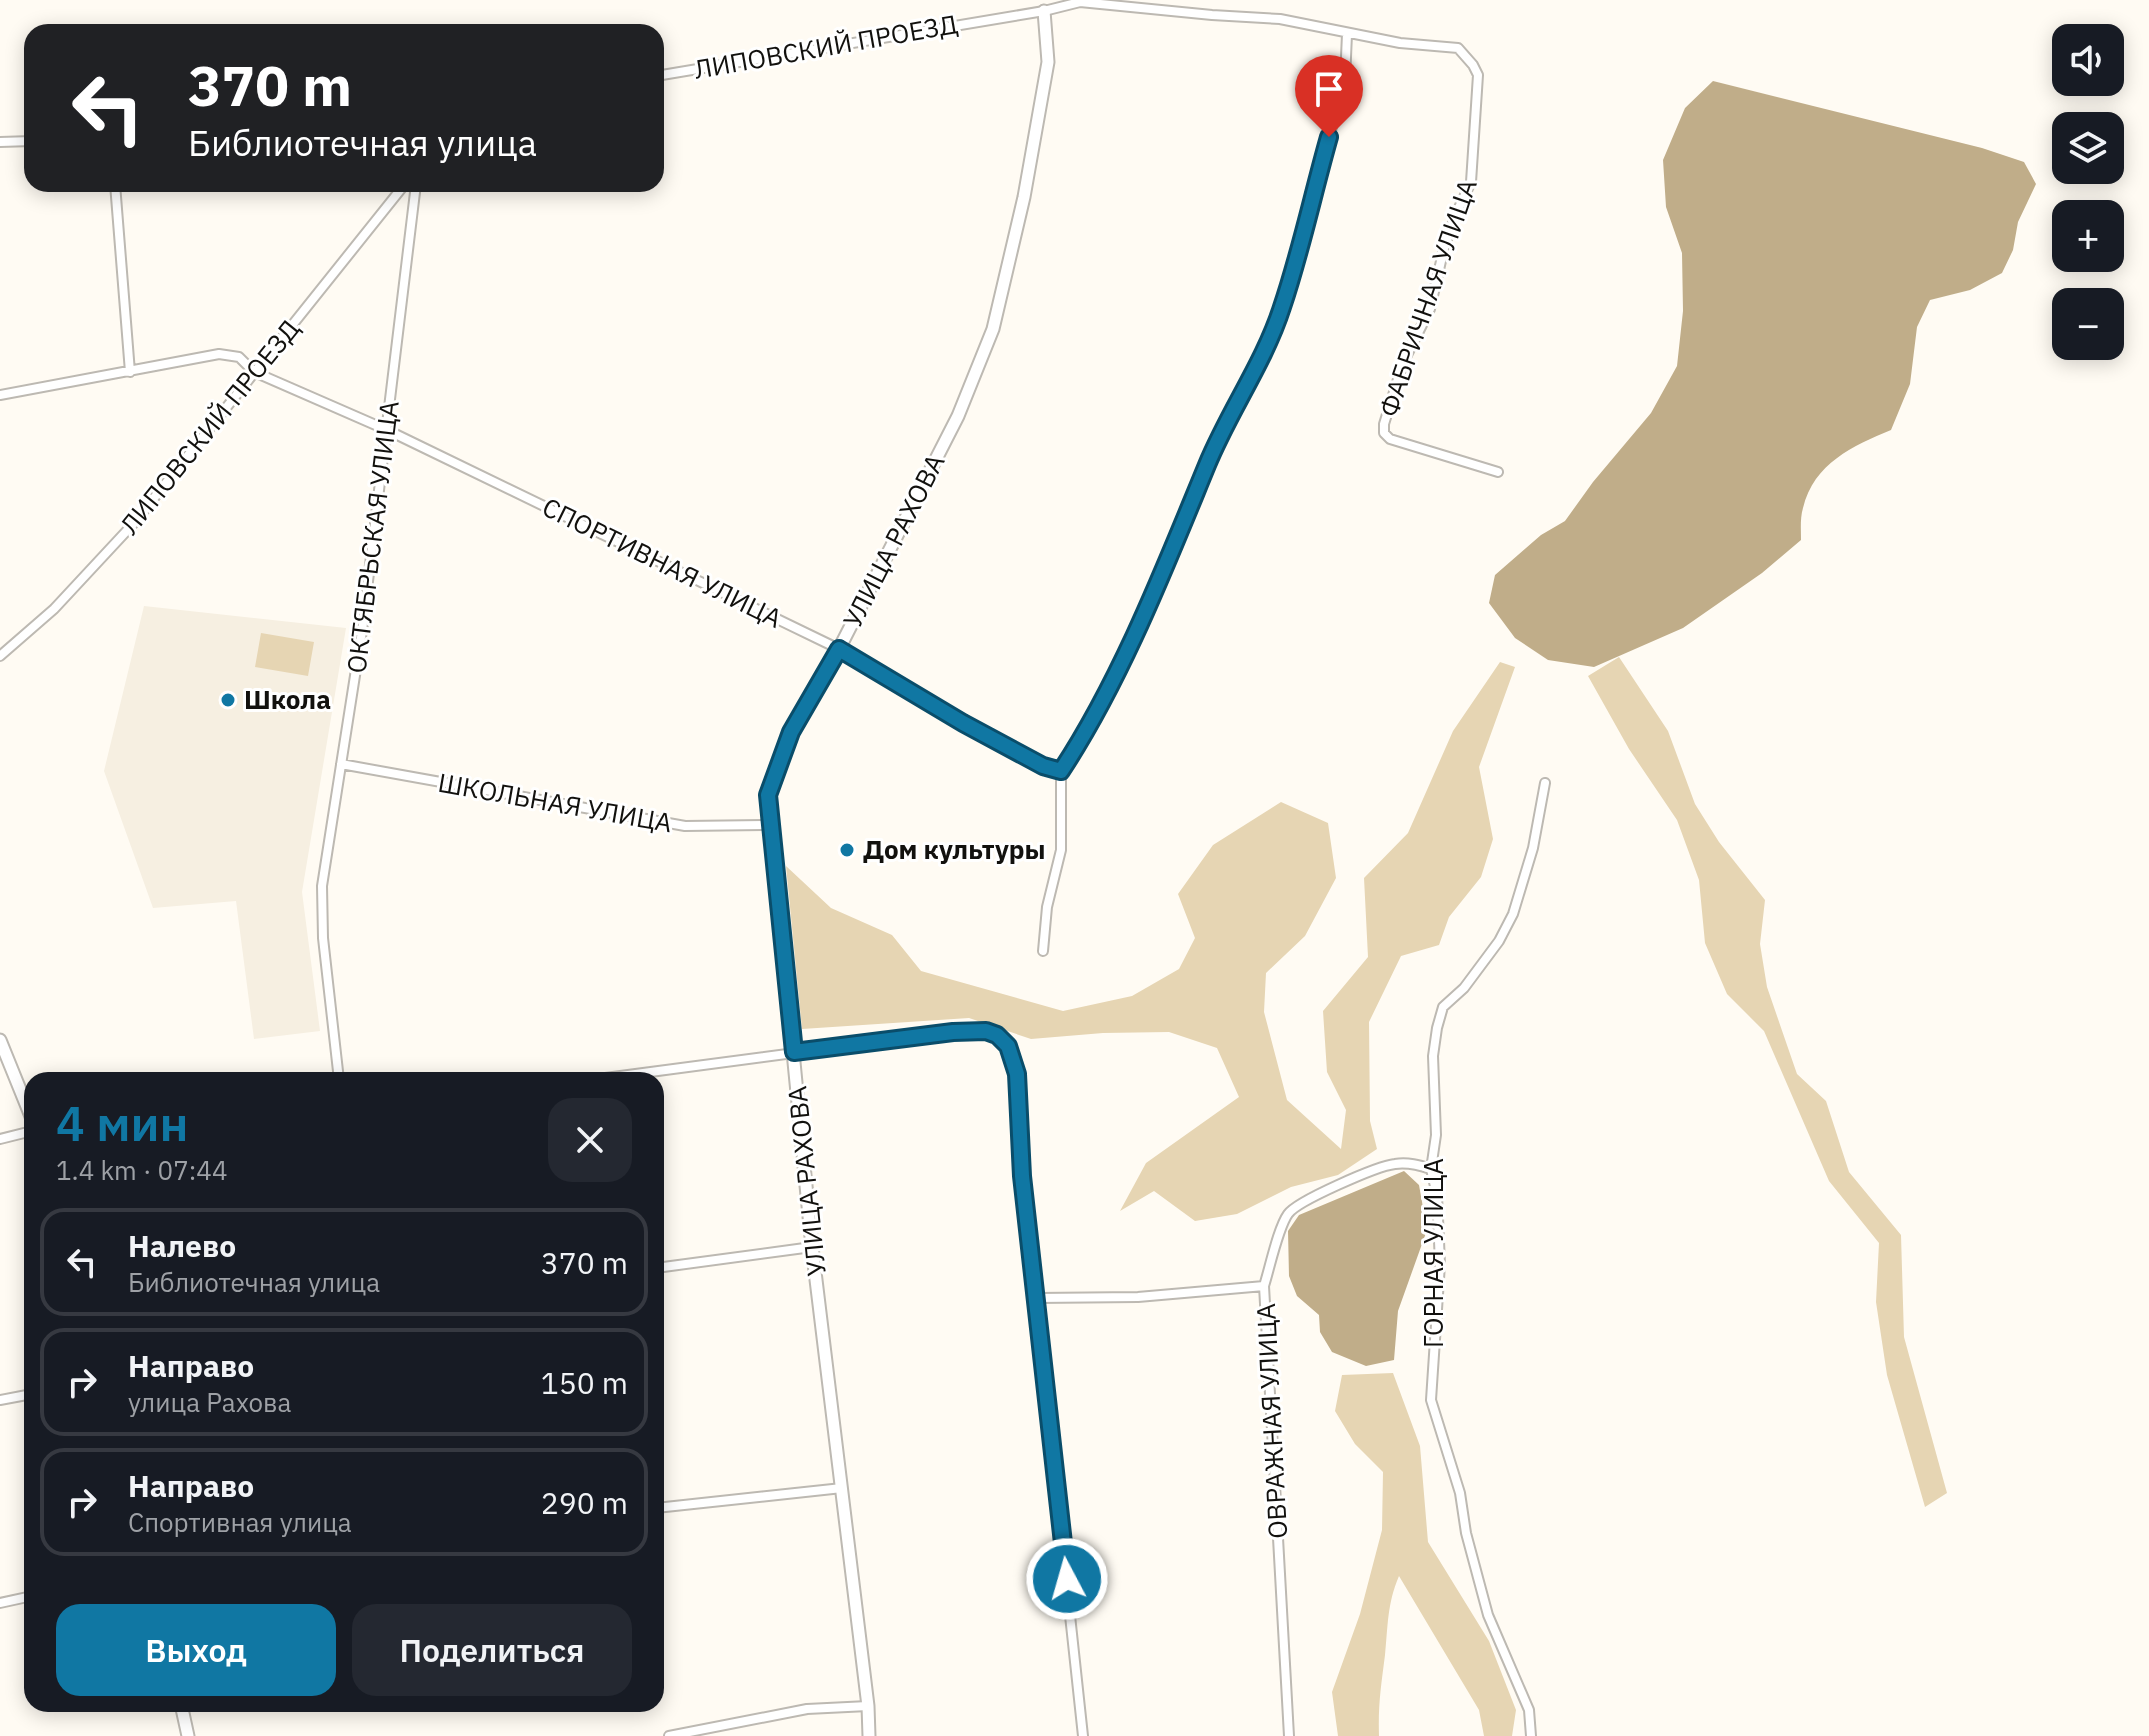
<!DOCTYPE html>
<html lang="ru">
<meta charset="utf-8">
<style>
:root{--surface:#171b24;--page:#242831;--text:#f1f3f6;--muted:#9ea1a6;--line:#363941;--accent:#1077a3}
body{margin:0;font-family:"IBM Plex Sans",sans-serif;background:var(--page);color:var(--text);height:100vh;display:flex;flex-direction:column;font-size:30px;white-space:nowrap}
*{box-sizing:border-box;margin:0}
p{font-size:26px;color:var(--muted)}
.icon{flex:none;width:44px;height:44px;fill:none;stroke:currentColor;stroke-width:2;stroke-linecap:round;stroke-linejoin:round}
.map{position:relative;flex:1;overflow:hidden}
.panel{position:absolute;left:24px;top:1072px;width:640px;height:640px;display:flex;flex-direction:column;background:var(--surface);border-radius:24px;box-shadow:0 4px 20px #0003}
.panel>*{flex:none}
.hud{position:absolute;left:24px;top:24px;width:640px;height:168px;border-radius:24px;box-shadow:0 4px 20px #0003;background:#202124;color:#fff;overflow:hidden}
.fabs{position:absolute;left:2052px;top:24px;display:grid;gap:16px}
.fabs a{display:grid;place-items:center;width:72px;height:72px;border-radius:16px;background:var(--surface);box-shadow:0 4px 20px #0003;font-size:40px}
.pin{position:absolute;display:grid;place-items:center;width:68px;height:68px;color:#fff;margin:-82px -34px;border-radius:50% 50% 50% 0;rotate:-45deg;box-shadow:0 0 8px #0007}
.pin .icon{rotate:45deg}
.me{position:absolute;width:88px;margin:-44px;rotate:354deg;stroke-linejoin:round;filter:drop-shadow(0 0 6px #0008)}
.turn{display:flex;align-items:center;gap:28px;height:168px;padding:0 32px;font-size:36px}
.turn .icon{width:104px;height:104px;stroke-width:2.5}
.turn b{display:block;font-size:56px;line-height:68px}
.round{display:grid;place-items:center;flex:none;width:84px;height:84px;border-radius:24px;background:var(--page)}
.overview{display:flex;align-items:center;justify-content:space-between;height:136px;padding:0 32px}
h1{font-size:48px;font-weight:600;line-height:60px;color:var(--accent)}
.cta{display:flex;gap:16px;margin-top:auto;padding:16px 32px}
.cta a{flex:1;height:92px;border-radius:24px;background:var(--accent);color:#fff;font-size:32px;font-weight:600;line-height:92px;text-align:center}
.cta a+a{background:var(--page);color:var(--text)}
ul{padding:0;list-style:none}
li{display:flex;align-items:center;gap:24px;height:108px;margin:0 16px 12px;padding:0 16px;border:4px solid var(--line);border-radius:24px}
li div{flex:1}
li b{display:block;font-size:30px}
li em{font-style:normal}
.map>svg:first-child{display:block}
</style>
<div class="map">
<svg width="2149" height="1736" viewBox="0 0 2149 1736">
<rect width="100%" height="100%" fill="#fffbf3"/>
<path fill="#f6efe1" d="M144 606 346 628 302 892 320 1031 254 1039 236 901 153 908 104 771Z"/>
<path fill="#e6d5b3" d="M261 633 314 642 308 676 255 667Z
M1619 657 1668 731 1695 804 1719 842 1765 900 1760 944 1767 987 1797 1074 1826 1101 1849 1172 1901 1235 1904 1337 1947 1493 1925 1507 1887 1375 1876 1302 1879 1243 1829 1181 1764 1031 1727 994 1705 943 1699 880 1677 820 1629 749 1588 676Z
M1500 662 1515 667 1479 767 1493 839 1481 877 1449 917 1439 945 1401 956 1369 1022 1370 1121 1377 1149 1338 1175 1291 1187 1237 1214 1195 1221 1154 1191 1120 1211 1146 1163 1239 1097 1217 1048 1169 1032 1103 1033 1031 1039 969 1018 802 1029 786 866 831 908 892 935 921 971 1063 1011 1132 996 1179 969 1195 938 1178 894 1213 845 1281 802 1328 823 1336 878 1305 936 1266 973 1264 1012 1287 1100 1341 1149 1346 1110 1327 1072 1323 1011 1368 957 1364 878 1408 833 1453 731Z
M1393 1373 1420 1446 1428 1542 1489 1641 1516 1710 1512 1736H1484L1479 1710 1399 1576C1387 1604 1388 1626 1385 1655 1381 1686 1378 1705 1379 1736H1338L1332 1692 1360 1614 1382 1530 1383 1472 1355 1444 1335 1411 1342 1375Z"/>
<path fill="#c0ad89" d="M1713 81 1982 148 2024 162 2036 184 2018 222 2013 250 2002 273 1970 290 1930 300 1917 327 1910 384 1891 430C1853 446 1814 463 1803 508 1800 518 1801 530 1801 540L1762 573 1683 628 1594 667 1548 660 1515 638 1489 603 1495 575 1541 535 1565 521 1593 482 1651 413 1677 366 1683 311 1682 253 1666 207 1663 160 1685 108Z
M1404 1171 1419 1185 1427 1230 1398 1311 1394 1360 1366 1366 1332 1352 1320 1332 1319 1315 1297 1296 1289 1276 1288 1231 1299 1215Z"/>
<g fill="none" stroke-linecap="round" stroke-linejoin="round">
<g stroke="#bdb9b2" stroke-width="12">
<path id="street" d="M656 76 1044 11 1080 2 1212 15 1280 19 1400 43 1458 48 1473 65 1478 75 1471 182 1456 214 1444 248 1430 309 1403 363 1384 424V433L1390 439 1498 472
M0 142 32 141
M115 184 130 372
M0 395 219 354 239 357 254 372 387 430 839 649 963 723 1043 766 1061 771
M0 656 54 609 134 523 405 184
M341 764 685 826 771 825
M1043 951 1047 907 1061 850V771L1081 741 1148 605 1209 460 1251 380 1282 308 1345 80 1347 34
M339 1080 323 938 322 886 362 631 416 184
M590 1080 953 1032C973 1031 997 1027 1008 1047 1027 1081 1018 1140 1022 1179 1042 1365 1064 1550 1083 1736
M0 1139 32 1131
M656 1268 812 1247
M1264 1286C1270 1267 1278 1228 1288 1214 1297 1201 1377 1166 1395 1164 1408 1162 1419 1165 1431 1169
M1037 1298 1138 1297 1264 1286 1289 1736
M0 1400 32 1394
M656 1508 842 1488
M0 1603 32 1596
M669 1736 807 1709 868 1706
M1531 1736 1529 1710 1488 1615 1466 1533 1460 1493 1431 1400 1440 1264 1437 1195 1431 1169 1436 1135 1433 1056 1437 1028 1443 1007 1464 988 1499 941 1513 914 1533 848 1545 783"/>
</g>
<g stroke="#bdb9b2" stroke-width="15">
<path id="secondary" d="M0 1040 32 1119
M181 1704 188 1736
M869 1736 868 1706 812 1247 768 795 791 732 839 649 958 416 993 329 1024 197 1048 62 1044 11"/>
</g>
<use href="#street" stroke="#fff" stroke-width="8"/>
<use href="#secondary" stroke="#fff" stroke-width="11"/>
</g>
<g fill="none" stroke-linecap="round" stroke-linejoin="round">
<g stroke="#0a4d6a" stroke-width="20">
<path id="route" d="M1067 1579 1022 1176 1017 1074 1008 1046 997 1035 986 1031 953 1032 794 1052 768 795 791 732 839 649 963 723 1043 766 1061 771C1121 680 1165 567 1207 465 1229 411 1264 363 1282 307 1301 251 1313 193 1329 137"/>
</g>
<use href="#route" stroke="#1077a3" stroke-width="14"/>
</g>
<g fill="#1077a3" stroke="#fff" stroke-width="3">
<circle cx="228" cy="700" r="8"/>
<circle cx="847" cy="850" r="8"/>
</g>
<g text-anchor="middle" stroke-width="6" stroke-linejoin="round" paint-order="stroke">
<g font-size="26" fill="#12110e" stroke="#fff">
<text transform="translate(826 47) rotate(-10)" y="9">ЛИПОВСКИЙ ПРОЕЗД</text>
<text transform="translate(1428 298) rotate(-71)" y="9">ФАБРИЧНАЯ УЛИЦА</text>
<text transform="translate(210 427) rotate(-51)" y="9">ЛИПОВСКИЙ ПРОЕЗД</text>
<text transform="translate(373 537) rotate(-83)" y="9">ОКТЯБРЬСКАЯ УЛИЦА</text>
<text transform="translate(894 541) rotate(-63)" y="9">УЛИЦА РАХОВА</text>
<text transform="translate(662 563) rotate(26)" y="9">СПОРТИВНАЯ УЛИЦА</text>
<text transform="translate(555 803) rotate(10)" y="9">ШКОЛЬНАЯ УЛИЦА</text>
<text transform="translate(807 1181) rotate(-96)" y="9">УЛИЦА РАХОВА</text>
<text transform="translate(1434 1253) rotate(-90)" y="9">ГОРНАЯ УЛИЦА</text>
<text transform="translate(1272 1421) rotate(-93)" y="9">ОВРАЖНАЯ УЛИЦА</text>
</g>
<g font-size="26" font-weight="bold" fill="#12110e" stroke="#fff" text-anchor="start">
<text x="244" y="709">Школа</text>
<text x="863" y="859">Дом культуры</text>
</g>
</g>
</svg>
<div class="fabs">
<a><svg class="icon" aria-label="sound" viewBox="0 0 24 24"><path d="M4 9h4l5-4v14l-5-4H4zM17 9q2 3 0 6"/></svg></a>
<a><svg class="icon" aria-label="layers" viewBox="0 0 24 24"><path d="M12 4l9 5-9 5-9-5zM3 14l9 5 9-5"/></svg></a>
<a>+</a>
<a>−</a>
</div>
<div class="pin" style="left:1329px;top:137px;background:#d93025"><svg class="icon" aria-label="arrive" viewBox="0 0 24 24"><path d="M6 21V4h12l-3 4 3 4H6"/></svg></div>
<svg class="me" style="left:1067px;top:1579px" viewBox="-20 -20 40 40"><circle r="17" fill="#1077a3" stroke="#fff" stroke-width="3"/><path d="M0-11L8 9 0 5-8 9z" fill="#fff"/></svg>
<div class="hud">
<div class="turn"><svg class="icon" aria-label="left" viewBox="0 0 24 24"><path d="M17 20v-9H6M10 6l-5 5 5 5"/></svg><div><b>370 m</b>Библиотечная улица</div></div>
</div>
<section class="panel">
<div class="overview"><div><h1>4 мин</h1><p>1.4 km · 07:44</p></div><a class="round"><svg class="icon" aria-label="close" viewBox="0 0 24 24"><path d="M6 6l12 12M18 6L6 18"/></svg></a></div>
<ul>
<li><svg class="icon" aria-label="left" viewBox="0 0 24 24"><path d="M17 20v-9H6M10 6l-5 5 5 5"/></svg><div><b>Налево</b><p>Библиотечная улица</p></div><em>370 m</em></li>
<li><svg class="icon" aria-label="right" viewBox="0 0 24 24"><path d="M7 20v-9h11M14 6l5 5-5 5"/></svg><div><b>Направо</b><p>улица Рахова</p></div><em>150 m</em></li>
<li><svg class="icon" aria-label="right" viewBox="0 0 24 24"><path d="M7 20v-9h11M14 6l5 5-5 5"/></svg><div><b>Направо</b><p>Спортивная улица</p></div><em>290 m</em></li>
</ul>
<div class="cta"><a>Выход</a><a>Поделиться</a></div>
</section>
</div>
